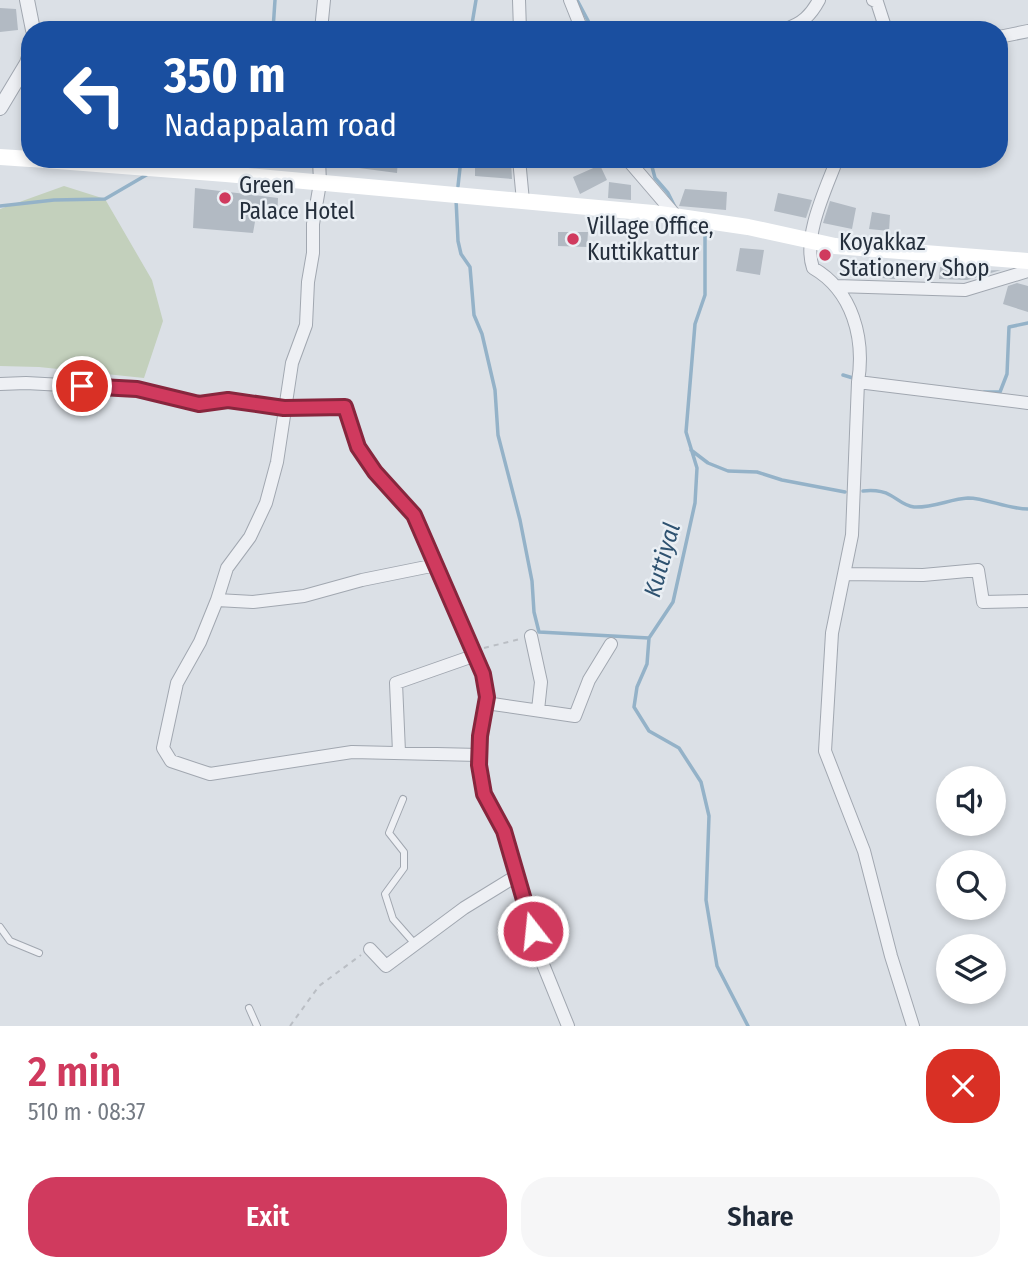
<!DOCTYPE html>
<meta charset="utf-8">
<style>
:root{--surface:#fff;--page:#f6f6f7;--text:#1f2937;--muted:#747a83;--accent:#d03a5e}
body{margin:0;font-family:"Fira Sans Condensed",sans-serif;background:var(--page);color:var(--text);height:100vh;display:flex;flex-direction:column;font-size:26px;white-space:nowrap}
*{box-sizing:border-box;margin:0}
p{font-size:23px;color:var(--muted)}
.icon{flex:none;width:38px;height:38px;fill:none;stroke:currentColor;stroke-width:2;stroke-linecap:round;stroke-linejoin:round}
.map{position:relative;height:1026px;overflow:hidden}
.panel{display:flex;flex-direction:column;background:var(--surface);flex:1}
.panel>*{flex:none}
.banner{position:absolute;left:21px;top:21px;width:987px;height:147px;border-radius:28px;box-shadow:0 4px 10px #0003;background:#1a4fa0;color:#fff;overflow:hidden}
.buttons{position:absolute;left:936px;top:766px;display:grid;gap:14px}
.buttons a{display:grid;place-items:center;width:70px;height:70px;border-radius:50%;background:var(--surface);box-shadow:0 4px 10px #0003;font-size:35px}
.pin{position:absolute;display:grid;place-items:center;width:60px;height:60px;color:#fff;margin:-30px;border:4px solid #fff;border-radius:50%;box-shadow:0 2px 7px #0007}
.me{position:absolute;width:77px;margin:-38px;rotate:344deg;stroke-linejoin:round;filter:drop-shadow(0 0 5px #0008)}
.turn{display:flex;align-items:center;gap:24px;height:147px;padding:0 28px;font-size:32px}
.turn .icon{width:91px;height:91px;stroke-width:2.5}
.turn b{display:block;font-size:49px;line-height:60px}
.round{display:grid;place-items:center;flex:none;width:74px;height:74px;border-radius:28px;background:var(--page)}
.summary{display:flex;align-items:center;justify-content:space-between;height:119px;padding:0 28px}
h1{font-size:42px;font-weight:600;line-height:52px;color:var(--accent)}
.button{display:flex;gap:14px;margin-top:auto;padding:14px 28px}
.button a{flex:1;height:80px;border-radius:28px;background:var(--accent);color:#fff;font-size:28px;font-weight:600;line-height:80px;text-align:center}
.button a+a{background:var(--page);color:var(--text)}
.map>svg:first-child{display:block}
</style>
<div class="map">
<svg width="1028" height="1026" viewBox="0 0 1028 1026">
<rect width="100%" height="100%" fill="#dbe0e6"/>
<path fill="#c3d0bc" d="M64 186 105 199 152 280 163 321 144 378 39 367 0 366V209Z"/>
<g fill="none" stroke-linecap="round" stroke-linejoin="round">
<path stroke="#94b2c8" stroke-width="3.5" d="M577 0 593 30
M273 30 275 0
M471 30 476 0
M650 159 655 178 668 193 675 207
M458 186 461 159
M456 199 458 241 461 254 470 267 474 315 482 334 495 390 498 435 520 520 532 581 534 612 539 632 649 638
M0 206 54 200 105 199 148 174
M705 230V295L695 324 686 432 697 468 695 503 673 602 649 638 647 664 637 687 634 707 649 731 679 748 701 782 709 816 706 900 717 966 748 1026
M843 375 853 378
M984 392H1000L1007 374 1009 327 1028 323
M691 450 708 463 728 471 757 472 782 480 845 492
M863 491C872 490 881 490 890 495 898 499 904 506 914 507 933 508 950 499 968 498 986 498 1007 509 1028 509"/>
</g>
<path fill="#b2bac3" d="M0 8 16 9 18 30 0 32Z
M360 159H398L397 173 359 168Z
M475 159 511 162 512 179 475 176Z
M600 165 607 180 580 194 573 177Z
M609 182 631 185V200L608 198Z
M195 188 278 198 277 220 256 216 253 233 193 228Z
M685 189 727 192 726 210 679 206Z
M778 193 812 200 806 218 774 211Z
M830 201 856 208 852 229 823 223Z
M872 212 890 215 889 231 869 229Z
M558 232H588L587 247 558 246Z
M740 248 764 250 760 275 736 271Z
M844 262 870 263 898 264 895 279 843 275Z
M940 267 976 271 1001 270 967 280 939 279Z
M1017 283 1028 286V312L1003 304 1008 286Z"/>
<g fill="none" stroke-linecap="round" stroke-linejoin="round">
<g stroke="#a1a7b0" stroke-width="8">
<path id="service" d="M403 799 389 833 404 852V868L385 894 393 919 415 944
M0 927 10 941 39 953
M249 1008 257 1026"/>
</g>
<g stroke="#a1a7b0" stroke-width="14">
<path id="minor" d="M519 0 520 30
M570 0 582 30
M873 0 877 2 886 30
M785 29C802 24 811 15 819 0
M321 30 324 0
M999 37 1028 31
M319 159 320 183 313 224V253L308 282 306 325 292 363 277 462 266 503 250 537 227 568 217 600 253 602 304 596 362 580 436 565
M519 159 523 201
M627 159 676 216
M834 159V167C823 195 803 239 813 268 853 291 865 339 858 382
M836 286 965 290 1028 271
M0 384 26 383 137 389 199 404 228 400 284 408 344 407 358 447 375 472 414 515 483 674 487 697 480 736 479 765 484 794 504 831 540 957 568 1026
M844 574 923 575 978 570 983 602 1028 601
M217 600 200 642 177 683 163 748 171 761 210 774 352 752 479 755
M531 636 541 682 538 710
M486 703 575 716 589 680 611 644
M399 752 396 683 476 655
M370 949 386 966 464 908 516 876
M913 1026 891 956 864 851 825 751 832 633 852 535 858 382 1028 403"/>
</g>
<g stroke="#a1a7b0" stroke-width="16">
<path id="tertiary" d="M27 0 33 30
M0 108 27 63 30 54"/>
</g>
<path stroke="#babec4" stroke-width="2" stroke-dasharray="5 5" stroke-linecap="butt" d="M484 648 520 639
M290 1026 319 986 361 955"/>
<use href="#service" stroke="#eef0f4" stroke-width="6"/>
<use href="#minor" stroke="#eef0f4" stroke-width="12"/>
<use href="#tertiary" stroke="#eef0f4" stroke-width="14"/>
<path stroke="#fff" stroke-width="16" d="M0 157 30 159
M32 159 226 174 653 213 748 227 835 246 1028 261"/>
</g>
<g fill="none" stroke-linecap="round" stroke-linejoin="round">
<g stroke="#87263d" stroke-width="18">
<path id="route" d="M82 386 137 389 199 404 228 400 284 408 345 407 358 447 375 472 414 515 483 674 487 697 480 736 479 765 484 794 504 831 533 931"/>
</g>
<use href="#route" stroke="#d03a5e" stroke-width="12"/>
</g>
<g fill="#d03a5e" stroke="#eaeff4" stroke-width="2.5">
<circle cx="225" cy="198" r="7"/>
<circle cx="573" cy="239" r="7"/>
<circle cx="825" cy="255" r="7"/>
</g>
<g text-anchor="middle" stroke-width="5" stroke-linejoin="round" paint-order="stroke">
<g font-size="23" fill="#252f3c" stroke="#eaeff4" text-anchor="start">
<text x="239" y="193">Green<tspan x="239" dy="26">Palace Hotel</tspan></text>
<text x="587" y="234">Village Office,<tspan x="587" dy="26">Kuttikkattur</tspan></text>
<text x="839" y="250">Koyakkaz<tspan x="839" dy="26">Stationery Shop</tspan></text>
</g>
<g font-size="24" font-style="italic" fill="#2e5270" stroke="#eaeff4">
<text transform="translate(662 560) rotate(-74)" y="8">Kuttiyal</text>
</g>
</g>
</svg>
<div class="buttons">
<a><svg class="icon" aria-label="sound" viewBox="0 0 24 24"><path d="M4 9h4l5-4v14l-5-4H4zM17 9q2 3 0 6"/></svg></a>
<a><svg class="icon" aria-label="search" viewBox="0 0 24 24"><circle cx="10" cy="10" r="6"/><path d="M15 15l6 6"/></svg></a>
<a><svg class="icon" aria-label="layers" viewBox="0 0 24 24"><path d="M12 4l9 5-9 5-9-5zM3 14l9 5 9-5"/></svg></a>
</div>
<div class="pin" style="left:82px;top:386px;background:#d93025"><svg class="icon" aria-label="arrive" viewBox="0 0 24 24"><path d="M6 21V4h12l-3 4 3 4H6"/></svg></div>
<svg class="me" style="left:533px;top:931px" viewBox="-20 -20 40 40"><circle r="17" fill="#d03a5e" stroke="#fff" stroke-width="3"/><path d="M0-11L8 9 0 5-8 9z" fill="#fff"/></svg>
<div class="banner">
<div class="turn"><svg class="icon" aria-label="left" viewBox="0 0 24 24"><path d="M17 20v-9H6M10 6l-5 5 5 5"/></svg><div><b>350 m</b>Nadappalam road</div></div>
</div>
</div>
<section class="panel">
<div class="summary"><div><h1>2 min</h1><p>510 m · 08:37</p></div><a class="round" style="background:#d93025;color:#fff"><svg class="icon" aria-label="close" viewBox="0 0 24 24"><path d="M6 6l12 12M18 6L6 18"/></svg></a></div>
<div class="button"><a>Exit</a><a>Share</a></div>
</section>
